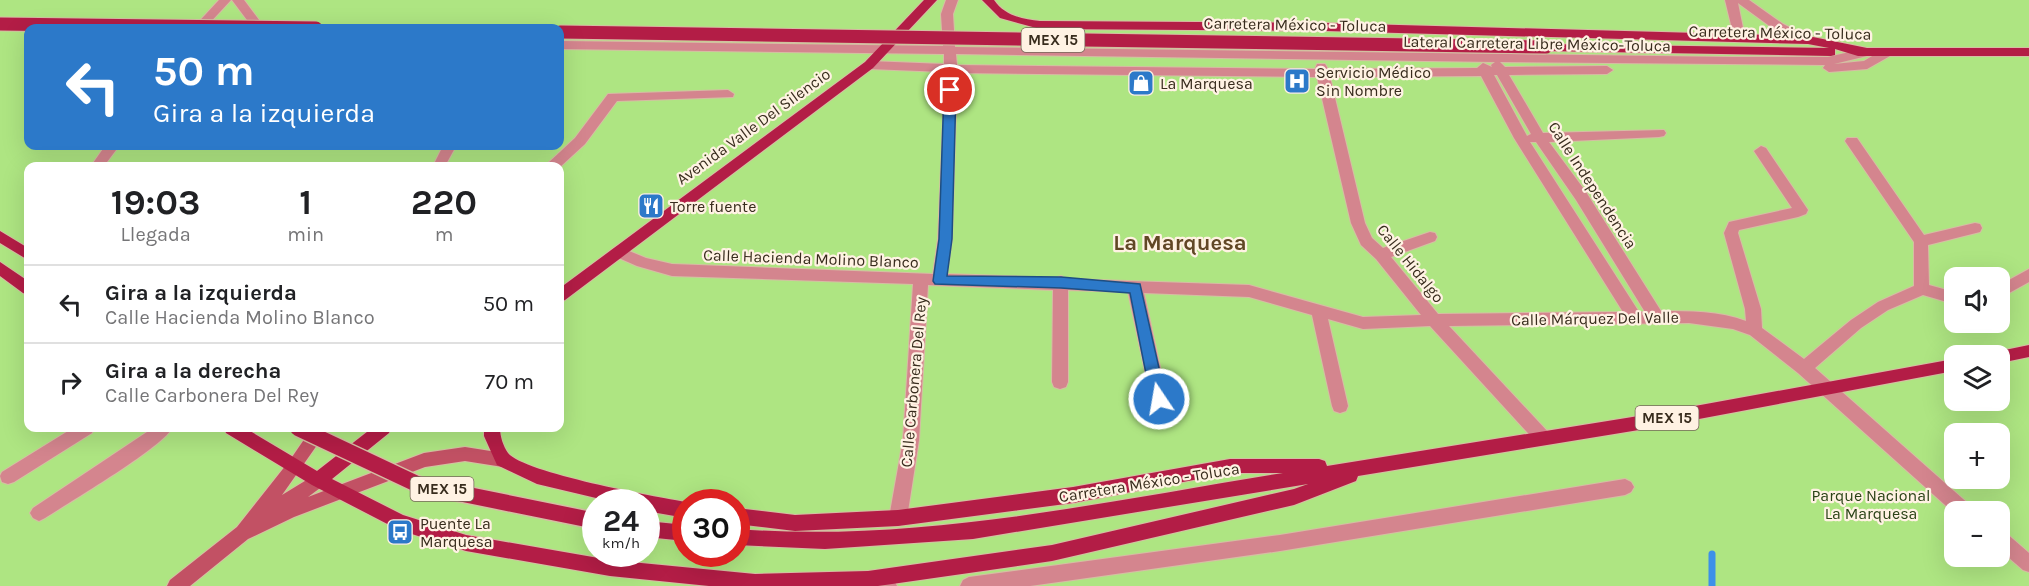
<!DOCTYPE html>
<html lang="es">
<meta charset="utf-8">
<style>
:root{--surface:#fff;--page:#f6f6f6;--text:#202124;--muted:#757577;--line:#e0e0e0}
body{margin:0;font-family:Karla,sans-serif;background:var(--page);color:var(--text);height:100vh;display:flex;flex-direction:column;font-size:22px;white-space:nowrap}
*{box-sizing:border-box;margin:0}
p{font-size:20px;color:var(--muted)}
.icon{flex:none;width:33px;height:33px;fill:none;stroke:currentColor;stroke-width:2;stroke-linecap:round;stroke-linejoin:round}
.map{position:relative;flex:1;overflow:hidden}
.side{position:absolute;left:24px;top:162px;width:540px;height:270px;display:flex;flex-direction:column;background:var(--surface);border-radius:12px;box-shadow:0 6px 24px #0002}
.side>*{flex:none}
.guide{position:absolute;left:24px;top:24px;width:540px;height:126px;border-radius:12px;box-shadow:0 6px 24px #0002;background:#2c79c9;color:#fff;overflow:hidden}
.controls{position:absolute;left:1944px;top:267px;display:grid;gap:12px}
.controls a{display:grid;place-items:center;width:66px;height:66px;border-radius:12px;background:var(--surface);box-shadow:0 6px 24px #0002;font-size:30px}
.speed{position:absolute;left:582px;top:489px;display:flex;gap:12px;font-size:30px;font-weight:700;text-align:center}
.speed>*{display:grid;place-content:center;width:78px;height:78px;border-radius:50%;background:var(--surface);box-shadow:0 6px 24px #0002;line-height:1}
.speed small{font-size:15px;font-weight:400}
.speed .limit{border:9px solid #d22;background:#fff;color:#111}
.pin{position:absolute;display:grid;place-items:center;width:51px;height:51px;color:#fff;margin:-26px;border:3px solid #fff;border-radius:50%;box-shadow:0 2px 6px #0007}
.me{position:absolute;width:66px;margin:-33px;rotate:348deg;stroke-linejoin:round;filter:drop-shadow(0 0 4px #0008)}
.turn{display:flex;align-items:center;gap:21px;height:126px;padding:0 30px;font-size:27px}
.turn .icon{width:78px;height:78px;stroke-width:2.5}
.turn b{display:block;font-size:42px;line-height:51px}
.eta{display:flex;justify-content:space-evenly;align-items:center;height:102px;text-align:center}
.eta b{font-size:36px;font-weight:700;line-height:42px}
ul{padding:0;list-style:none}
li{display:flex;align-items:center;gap:18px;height:78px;padding:0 30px;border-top:2px solid var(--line)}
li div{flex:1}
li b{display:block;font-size:22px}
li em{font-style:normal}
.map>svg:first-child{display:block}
</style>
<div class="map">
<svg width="2029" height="586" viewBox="0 0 2029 586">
<rect width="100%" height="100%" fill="#fce3c4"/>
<path fill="#aee582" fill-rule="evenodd" d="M0 0H2029V586H0ZM28 28H560V146H28ZM28 166H560V428H28ZM1954 278H2000V322H1954ZM1954 356H2000V400H1954ZM1954 434H2000V478H1954ZM596 502H646V554H596ZM686 502H736V554H686ZM1954 512H2000V556H1954Z"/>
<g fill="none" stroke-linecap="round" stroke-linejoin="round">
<path stroke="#3d90e9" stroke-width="7" d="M1712 554V586"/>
<g stroke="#d5bea3" stroke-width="2">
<path id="minor" d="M219 0H231L205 28H193Z
M232 0H244L265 28H253Z
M946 0H958L953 14 955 47 1732 57H1828L1867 48 1873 52 1871 55 1834 64 1864 61 1882 50H1890L1892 53 1890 56 1867 69 1829 72 1823 68 1825 65 1500 62 1505 67 1607 66 1613 70 1607 74 1509 75 1543 133 1664 130 1666 133 1664 136 1659 137 1549 142 1586 192 1661 311C1689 311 1720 311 1746 321L1745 309 1724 233 1729 222 1792 208 1754 151 1761 146 1766 148 1808 210 1806 214 1798 217 1739 230 1738 233 1761 309 1762 328 1804 359 1851 320 1878 302 1914 286V242L1847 144 1845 141 1847 138H1857L1924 235 1975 223 1980 224 1982 228 1980 232 1928 245 1929 285 1954 292V304L1923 295 1888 310 1861 328 1815 368 1972 507 1974 512 1954 513 1798 373 1750 335 1733 329 1689 323 1449 326 1548 432 1550 437 1548 442 1542 444 1536 442 1430 326 1363 329 1328 319 1348 406 1346 411 1340 413 1334 411 1332 406 1312 315 1249 297 1144 293 1167 399 1165 404 1159 406 1153 404 1151 399 1128 292 1068 290V382L1066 387 1060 389 1054 387 1052 382 1053 290 928 285 919 440 907 518 904 524 898 526 892 524 889 518 903 440 913 284 672 276 637 266 612 255 610 251 617 246 646 258 672 264 933 274 938 239 945 72 869 69 863 65 869 61 944 64V54L560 49V41L943 46 941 14ZM956 54 1495 62 1491 65 1492 67 1483 63 1477 68 1328 69 1325 64H1317L1315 69 957 65ZM957 73 1317 77 1351 223 1361 245 1376 259 1421 315 1363 317 1249 285 1067 279 1061 276 1056 278 947 274 952 239ZM1494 75H1497L1531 134 1527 136ZM1481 76 1514 138 1623 312 1438 314 1391 257 1435 241 1437 237 1435 233 1430 232 1383 248 1372 238 1365 223 1330 77ZM1530 142H1536L1576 200 1645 312H1639Z
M1725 0H1749L1783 24 1814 40 1808 44 1804 43 1775 30 1738 3 1745 38 1739 42 1735 41Z
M728 90 734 94 733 97 617 101 585 144 560 167 545 166 575 138 608 94Z
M105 146H119L104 166H91Z
M443 146H456L445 166H433Z
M2029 269V282L2000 298V285Z
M73 428H94L92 433 14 482 8 484 2 482 0 476 2 472Z
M153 428H172C163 447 68 503 45 518L39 521 33 518 30 513 33 508Z
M1625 479 1631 482 1634 487 1631 492 1625 495 1280 551 1030 586H960L963 580 969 577 1280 535Z
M2000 531 2006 533 2029 553V572L2023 570 2000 550Z
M868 571 894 580 897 586 862 585 859 579 862 573Z"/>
</g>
<g stroke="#d5bea3" stroke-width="2">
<path id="secondary" d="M312 428H329L282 495 318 473 324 475 327 480 324 485 308 497 424 453 465 447 503 453 509 455 511 460 509 465 503 467 465 461 425 467 294 517 248 539 190 586H167L170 580 237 527 290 460Z"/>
</g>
<g stroke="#d5bea3" stroke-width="2">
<path id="primary" d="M924 0H937L873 68 565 300 560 302V288L865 62Z
M982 0H994C1005 16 1022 19 1040 21L1326 23 1808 36 1867 48H2029V56H1858L1835 49V55L1831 56 1546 51 1542 50V44L1829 48 1808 44 1326 31 1040 29 1000 18Z
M0 231 28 248V260L0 243Z
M0 262 28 281V295L23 293 0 276Z
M2029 345V357L2000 363V356H1993L2000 351Z
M1954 359V371L1651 428 1358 476 1356 481 1294 505 1052 561 878 586H709L610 576 466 551 399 530 312 485 226 433 224 428H245L317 471 372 428H391L389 433 332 479 403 515 466 535 610 560 755 574 868 571 1052 545 1294 489 1308 484 973 539 825 549 736 545V529C920 543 1102 502 1283 473H1230L1073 503 898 526 795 531 736 524V508L795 515 898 510 1073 487 1230 459H1319L1325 461 1327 466 1651 414Z
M484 428H500C500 436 503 446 508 453 524 473 656 497 686 502V518L646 511V502H613L537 484 497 465 484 436Z
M646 521 686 525V541L646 537Z"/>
</g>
<use href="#minor" fill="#d4858e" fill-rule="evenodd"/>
<use href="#secondary" fill="#c25164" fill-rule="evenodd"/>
<use href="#primary" fill="#b31d46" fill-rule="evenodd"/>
<g stroke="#d5bea3" stroke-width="15" stroke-linecap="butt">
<path id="primary-bridge-far1" d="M0 24 316 28
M560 32 1546 47"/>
</g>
<g stroke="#d5bea3" stroke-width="19" stroke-linecap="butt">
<path id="primary-bridge" d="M298 428 419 485 596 521"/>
</g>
<use href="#primary-bridge-far1" stroke="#b31d46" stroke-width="13"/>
<use href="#primary-bridge" stroke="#b31d46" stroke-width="16"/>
</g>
<path fill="#2c79c9" stroke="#1d4f83" stroke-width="1.5" d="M950 86 956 90 952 239 947 276 1061 277 1140 284 1166 399 1164 403H1153L1151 399 1130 293 1061 288 935 284 933 281 939 239 944 90Z"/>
<defs>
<g id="hospital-square" transform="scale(1.35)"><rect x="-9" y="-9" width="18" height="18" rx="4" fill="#2c79c9" stroke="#fff2e3"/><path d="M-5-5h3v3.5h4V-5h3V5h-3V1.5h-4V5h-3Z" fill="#fff"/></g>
<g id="shop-square" transform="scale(1.35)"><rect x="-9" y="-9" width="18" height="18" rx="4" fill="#2c79c9" stroke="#fff2e3"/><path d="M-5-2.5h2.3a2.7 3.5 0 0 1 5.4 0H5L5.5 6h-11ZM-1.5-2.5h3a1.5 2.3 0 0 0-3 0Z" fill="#fff"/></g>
<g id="restaurant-square" transform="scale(1.35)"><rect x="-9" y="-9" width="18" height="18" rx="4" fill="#2c79c9" stroke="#fff2e3"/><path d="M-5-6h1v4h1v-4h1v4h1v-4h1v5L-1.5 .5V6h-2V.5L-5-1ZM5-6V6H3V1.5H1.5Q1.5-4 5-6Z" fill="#fff"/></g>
<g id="bus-square" transform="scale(1.35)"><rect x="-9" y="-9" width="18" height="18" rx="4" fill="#2c79c9" stroke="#fff2e3"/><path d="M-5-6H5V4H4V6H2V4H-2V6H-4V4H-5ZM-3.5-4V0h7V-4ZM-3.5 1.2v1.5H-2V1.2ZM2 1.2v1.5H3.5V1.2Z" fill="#fff"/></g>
</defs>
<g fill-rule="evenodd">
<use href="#hospital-square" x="1297" y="81"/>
<use href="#shop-square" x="1141" y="83"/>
<use href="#restaurant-square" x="651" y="206"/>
<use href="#bus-square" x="400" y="532"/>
</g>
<g text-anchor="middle" stroke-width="4.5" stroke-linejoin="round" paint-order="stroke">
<g fill="#fff2e3" stroke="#746758" stroke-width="1.5">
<rect x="1021.5" y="28" width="63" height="24" rx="4.5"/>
<rect x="1635.5" y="406" width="63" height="24" rx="4.5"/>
<rect x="410.5" y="477" width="63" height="24" rx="4.5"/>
</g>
<g font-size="15" font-weight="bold" fill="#382c1d">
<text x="1053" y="45">MEX 15</text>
<text x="1667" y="423">MEX 15</text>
<text x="442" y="494">MEX 15</text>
</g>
<g font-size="16" fill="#382c1d" stroke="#fff2e3">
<text transform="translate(1295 24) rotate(1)" y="6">Carretera México - Toluca</text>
<text transform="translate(1780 32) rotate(1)" y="6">Carretera México - Toluca</text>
<text transform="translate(1537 43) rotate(1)" y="6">Lateral Carretera Libre México-Toluca</text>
<text transform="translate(753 126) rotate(-36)" y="6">Avenida Valle Del Silencio</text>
<text transform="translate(1593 185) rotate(57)" y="6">Calle Independencia</text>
<text transform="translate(811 258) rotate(2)" y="6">Calle Hacienda Molino Blanco</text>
<text transform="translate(1411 263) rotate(51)" y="6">Calle Hidalgo</text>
<text transform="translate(1595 318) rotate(-1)" y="6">Calle Márquez Del Valle</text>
<text transform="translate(913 382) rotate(-85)" y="6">Calle Carbonera Del Rey</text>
<text transform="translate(1149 482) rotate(-9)" y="6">Carretera México - Toluca</text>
</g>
<g font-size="16" fill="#382c1d" stroke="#fff2e3" text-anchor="start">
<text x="1316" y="78">Servicio Médico<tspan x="1316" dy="18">Sin Nombre</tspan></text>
<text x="1160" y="89">La Marquesa</text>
<text x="670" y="212">Torre fuente</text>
<text x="420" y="529">Puente La<tspan x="420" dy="18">Marquesa</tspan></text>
</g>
<g font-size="16" fill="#2a4216" stroke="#fff2e3">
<text x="1871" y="501">Parque Nacional<tspan x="1871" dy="18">La Marquesa</tspan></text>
</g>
<g font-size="22" font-weight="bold" fill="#614725" stroke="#fff2e3">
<text x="1180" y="250">La Marquesa</text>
</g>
</g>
</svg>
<div class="controls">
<a><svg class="icon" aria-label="sound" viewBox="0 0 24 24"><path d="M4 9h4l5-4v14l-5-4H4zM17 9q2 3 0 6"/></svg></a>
<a><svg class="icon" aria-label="layers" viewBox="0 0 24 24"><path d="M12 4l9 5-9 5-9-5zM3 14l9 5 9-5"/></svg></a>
<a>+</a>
<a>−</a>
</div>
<div class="speed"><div>24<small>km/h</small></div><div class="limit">30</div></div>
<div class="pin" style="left:950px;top:90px;background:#d93025"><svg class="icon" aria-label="arrive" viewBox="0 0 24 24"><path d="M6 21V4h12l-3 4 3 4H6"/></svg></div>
<svg class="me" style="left:1159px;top:399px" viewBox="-20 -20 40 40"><circle r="17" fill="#2c79c9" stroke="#fff" stroke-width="3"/><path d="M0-11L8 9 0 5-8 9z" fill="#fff"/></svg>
<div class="guide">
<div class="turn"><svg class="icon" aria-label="left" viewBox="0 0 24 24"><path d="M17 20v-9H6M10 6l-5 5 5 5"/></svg><div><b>50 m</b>Gira a la izquierda</div></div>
</div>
<section class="side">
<div class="eta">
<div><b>19:03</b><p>Llegada</p></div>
<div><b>1</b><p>min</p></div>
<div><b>220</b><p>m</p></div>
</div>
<ul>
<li><svg class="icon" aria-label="left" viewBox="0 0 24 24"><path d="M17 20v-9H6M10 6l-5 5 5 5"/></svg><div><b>Gira a la izquierda</b><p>Calle Hacienda Molino Blanco</p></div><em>50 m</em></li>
<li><svg class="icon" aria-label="right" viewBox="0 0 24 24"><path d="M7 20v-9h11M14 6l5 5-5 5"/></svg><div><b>Gira a la derecha</b><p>Calle Carbonera Del Rey</p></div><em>70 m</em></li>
</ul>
</section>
</div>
